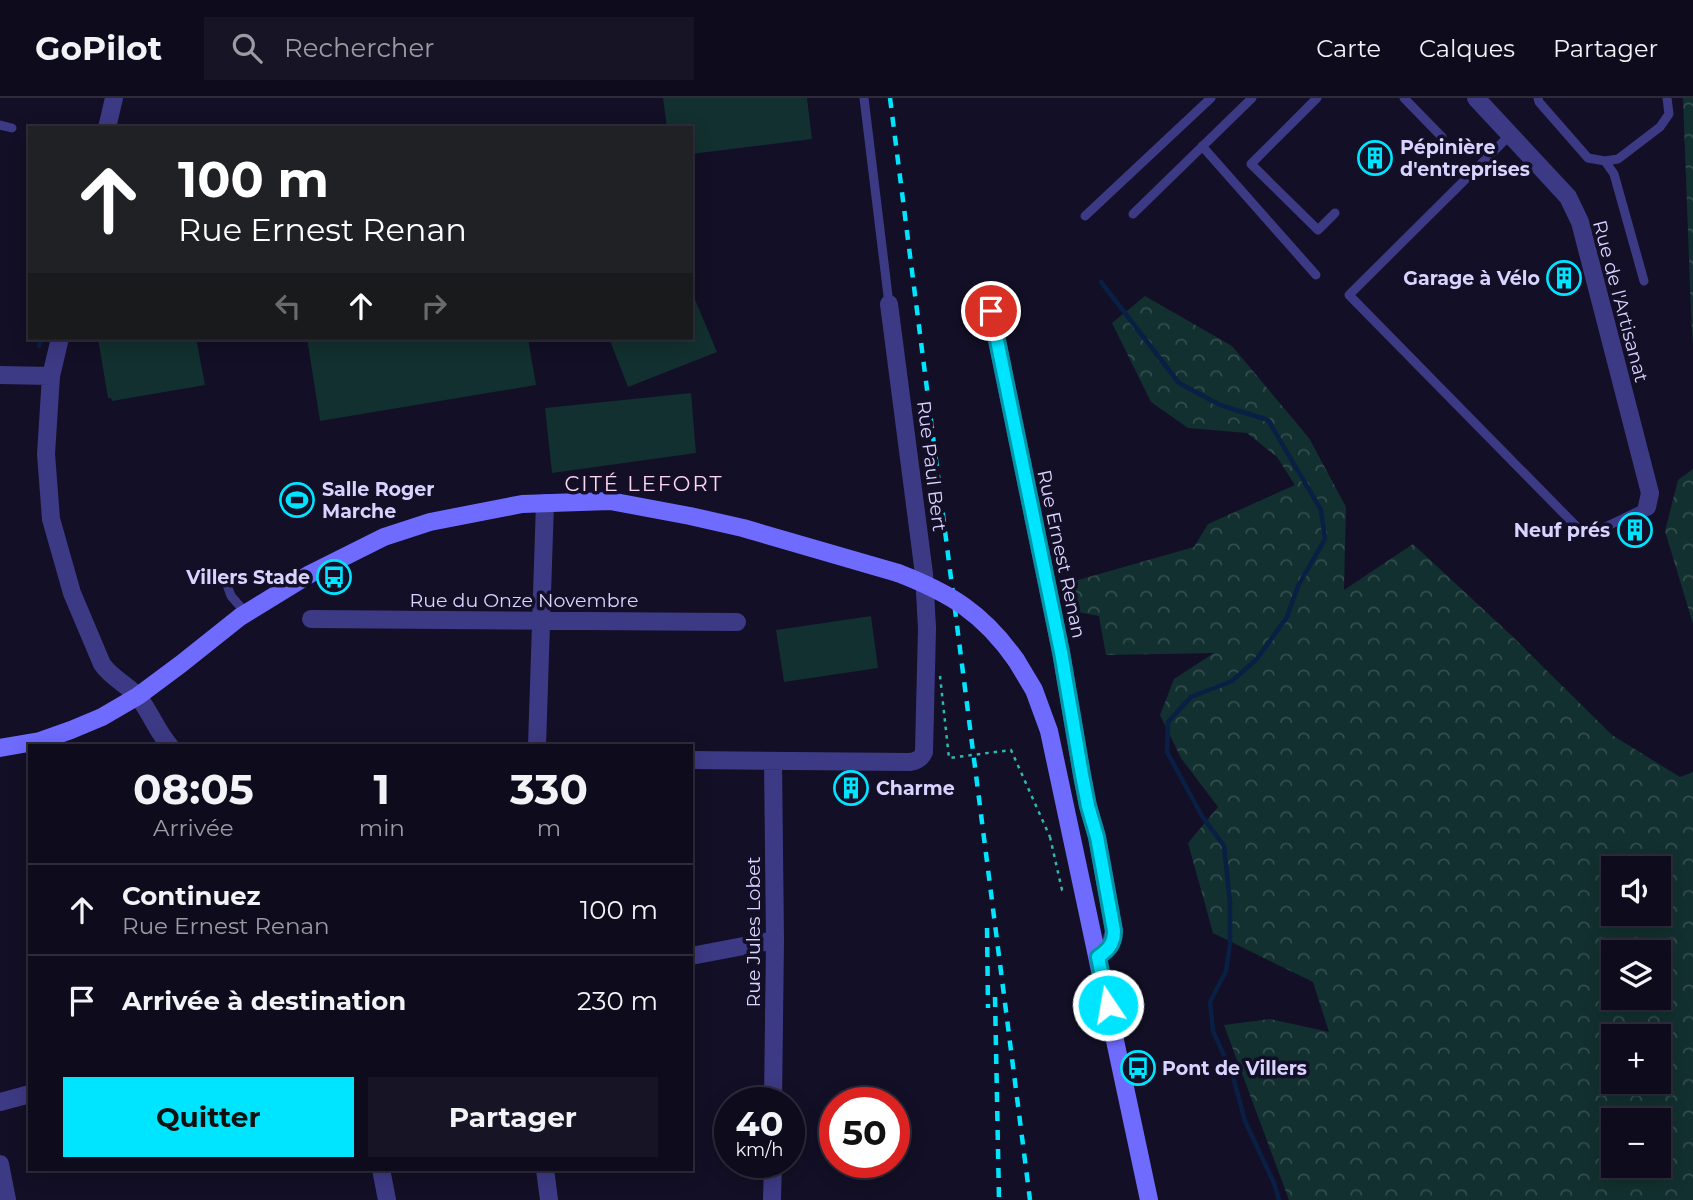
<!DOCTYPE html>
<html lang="fr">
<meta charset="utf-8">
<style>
:root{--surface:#0e0b1c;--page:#171425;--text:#f1f3f6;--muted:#9b9ba3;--line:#2e2b3b;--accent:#00e5ff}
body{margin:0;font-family:Montserrat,sans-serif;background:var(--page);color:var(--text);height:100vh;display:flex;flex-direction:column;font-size:26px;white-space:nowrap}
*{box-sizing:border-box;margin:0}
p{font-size:23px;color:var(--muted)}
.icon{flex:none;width:38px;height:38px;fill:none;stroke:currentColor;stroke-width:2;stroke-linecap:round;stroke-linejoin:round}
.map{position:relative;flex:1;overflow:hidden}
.sheet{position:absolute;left:28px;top:646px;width:665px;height:427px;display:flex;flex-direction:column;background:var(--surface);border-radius:0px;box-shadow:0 4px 18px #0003,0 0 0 2px var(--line)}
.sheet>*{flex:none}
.guide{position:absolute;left:28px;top:28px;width:665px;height:214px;border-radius:0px;box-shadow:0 4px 18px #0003,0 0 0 2px var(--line);background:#202124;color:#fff;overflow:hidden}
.fabs{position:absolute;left:1601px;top:758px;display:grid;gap:14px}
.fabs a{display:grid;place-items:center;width:70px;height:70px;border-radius:0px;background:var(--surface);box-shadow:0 4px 18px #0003,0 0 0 2px var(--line);font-size:35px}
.speed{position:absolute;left:714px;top:989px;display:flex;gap:14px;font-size:35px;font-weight:700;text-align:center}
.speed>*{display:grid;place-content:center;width:91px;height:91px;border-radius:50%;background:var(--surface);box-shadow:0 4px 18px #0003,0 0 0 2px var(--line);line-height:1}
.speed small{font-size:18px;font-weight:400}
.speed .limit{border:10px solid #d22;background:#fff;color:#111}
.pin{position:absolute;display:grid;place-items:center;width:60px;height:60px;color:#fff;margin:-30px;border:4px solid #fff;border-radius:50%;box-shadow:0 2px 7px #0007}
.me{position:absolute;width:77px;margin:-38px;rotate:348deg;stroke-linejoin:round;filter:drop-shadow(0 0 5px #0008)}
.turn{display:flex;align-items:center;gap:24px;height:147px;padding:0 35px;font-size:32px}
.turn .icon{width:91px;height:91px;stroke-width:2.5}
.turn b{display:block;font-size:49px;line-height:60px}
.lanes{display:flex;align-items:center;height:66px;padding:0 35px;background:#0003;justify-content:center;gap:35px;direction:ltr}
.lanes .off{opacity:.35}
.eta{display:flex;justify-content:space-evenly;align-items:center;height:119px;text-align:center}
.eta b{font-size:42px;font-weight:700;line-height:49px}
.button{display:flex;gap:14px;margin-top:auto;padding:14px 35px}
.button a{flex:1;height:80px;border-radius:0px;background:var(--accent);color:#111;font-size:28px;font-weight:700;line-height:80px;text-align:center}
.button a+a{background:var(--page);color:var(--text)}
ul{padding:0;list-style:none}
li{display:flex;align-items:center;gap:21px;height:91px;padding:0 35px;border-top:2px solid var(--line)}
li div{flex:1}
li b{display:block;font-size:26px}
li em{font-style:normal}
header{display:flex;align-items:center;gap:42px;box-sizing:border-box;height:98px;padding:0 35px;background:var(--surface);border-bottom:2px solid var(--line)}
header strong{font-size:33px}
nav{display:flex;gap:38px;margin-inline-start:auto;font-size:24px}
.search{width:490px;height:63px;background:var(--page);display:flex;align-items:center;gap:18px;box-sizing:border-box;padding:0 24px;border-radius:0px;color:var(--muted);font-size:26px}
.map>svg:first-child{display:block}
</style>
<header>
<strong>GoPilot</strong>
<div class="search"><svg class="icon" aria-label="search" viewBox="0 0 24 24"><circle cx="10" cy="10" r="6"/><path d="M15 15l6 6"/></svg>Rechercher</div>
<nav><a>Carte</a><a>Calques</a><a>Partager</a></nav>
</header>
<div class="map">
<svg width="1693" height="1102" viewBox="0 0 1693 1102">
<defs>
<pattern id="forest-crowns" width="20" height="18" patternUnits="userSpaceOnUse" patternTransform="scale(1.75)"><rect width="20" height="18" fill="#12302f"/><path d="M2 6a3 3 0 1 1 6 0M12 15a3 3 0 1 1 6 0" fill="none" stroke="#344d4e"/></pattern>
</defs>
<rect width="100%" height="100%" fill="#130f26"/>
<path fill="#12302f" d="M663 0H807L812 41 691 56V30H667Z
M691 192 717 254 628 289 609 240H691Z
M98 240H196L205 287 112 303 111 300H108Z
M307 240H528L536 287 320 323Z
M691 295 696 355 552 375 545 310Z
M871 518 878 570 784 584 776 532Z"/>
<path fill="url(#forest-crowns)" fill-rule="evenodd" d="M1683 0H1693V248L1691 215Z
M1145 198 1232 248 1309 340 1346 409 1344 492 1413 446 1512 538 1612 637 1680 679 1693 674V1102H1289L1224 927 1270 921 1329 934 1313 884 1213 835 1188 745 1218 709 1181 660 1160 617 1174 581 1214 555 1106 557 1099 518 1067 512 1064 486 1194 449 1208 426 1295 387 1277 359 1247 335 1188 330 1151 304 1112 225ZM1614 770H1659V816H1614ZM1614 854H1659V900H1614ZM1614 938H1659V984H1614ZM1614 1022H1659V1068H1614Z
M1693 371V526L1665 433 1678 382Z"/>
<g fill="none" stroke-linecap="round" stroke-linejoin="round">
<path stroke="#0a1f44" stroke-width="4.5" d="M1101 184 1179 285 1220 307 1268 322 1321 412 1325 441 1298 488 1287 519 1256 562 1232 583 1191 599 1168 624 1167 654 1202 718 1224 748 1230 804V846L1226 873 1210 904 1213 933 1232 975 1245 1023 1274 1085 1279 1102
M39 248 41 240"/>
<path stroke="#2fb8b0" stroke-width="2.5" stroke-dasharray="3.5 5" stroke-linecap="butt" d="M1050 739 1062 792 1067 791"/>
<path stroke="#3d3a85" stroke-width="9" d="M864 0 889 206
M1317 0 1251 66 1318 132 1335 115
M1404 0 1442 39
M1538 0 1539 4 1588 60 1605 63 1618 61 1660 29 1669 16 1667 0
M0 27 12 30
M1510 37 1349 197 1579 431 1595 434 1647 409
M1202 48 1316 177
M1605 63 1614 76 1644 183
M1133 116 1252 0
M1085 118 1211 0
M226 484 231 498 246 515"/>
<path stroke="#3d3a85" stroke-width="18" d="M1476 0 1568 99 1580 124 1650 395 1647 409
M107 30 114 0
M991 213 1061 554 1082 677 1088 708 1097 739 1114 833 1110 848 1098 859
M60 240 51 278 46 356 51 421 72 495 102 566C112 581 129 587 139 600 151 615 157 634 170 648
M0 277 51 278
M311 521 737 524
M537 648 545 405
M691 662 910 664C917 663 921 661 924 654L927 530 924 476 889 206
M773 663 775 842 773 1004
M691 858 775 842
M0 1004 30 996
M0 1066 7 1102
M381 1071 387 1102
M545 1071 549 1102
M772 1102 773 1064"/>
<path stroke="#6f6bff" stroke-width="18" d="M1016 562 1034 592 1049 633 1149 1102
M0 650 40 643 71 632 102 619 138 598 181 566 240 519 310 476 384 439 430 424 522 406 610 403 690 418 743 430 898 475"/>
<path stroke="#00e5ff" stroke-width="4.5" stroke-dasharray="10 9" stroke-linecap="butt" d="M890 0 1030 1102
M987 830 988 910
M995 899 999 1102"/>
<path stroke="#2fb8b0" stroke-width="2.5" stroke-dasharray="3.5 5" stroke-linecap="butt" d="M940 578 949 660 1011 652 1050 739"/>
<path stroke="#6f6bff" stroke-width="18" d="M898 475C950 495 983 515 1016 562"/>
</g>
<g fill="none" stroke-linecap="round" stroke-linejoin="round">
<g stroke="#0095a6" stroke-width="18">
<path id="route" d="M991 213 1061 554 1082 677 1088 708 1097 739 1114 833C1114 846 1108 852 1098 859L1108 907"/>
</g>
<use href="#route" stroke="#00e5ff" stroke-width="12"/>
</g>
<defs>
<g id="building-ring" transform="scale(1.75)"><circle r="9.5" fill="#130f26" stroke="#00e5ff" stroke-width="1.5"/><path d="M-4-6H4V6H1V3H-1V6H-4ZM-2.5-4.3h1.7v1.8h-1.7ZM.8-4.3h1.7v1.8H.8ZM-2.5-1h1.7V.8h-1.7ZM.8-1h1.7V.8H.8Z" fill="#00e5ff"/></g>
<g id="stadium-ring" transform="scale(1.75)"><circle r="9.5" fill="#130f26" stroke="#00e5ff" stroke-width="1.5"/><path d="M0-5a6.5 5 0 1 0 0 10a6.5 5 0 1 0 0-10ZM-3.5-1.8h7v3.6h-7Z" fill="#00e5ff"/></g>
<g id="bus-ring" transform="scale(1.75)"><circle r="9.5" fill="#130f26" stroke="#00e5ff" stroke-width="1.5"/><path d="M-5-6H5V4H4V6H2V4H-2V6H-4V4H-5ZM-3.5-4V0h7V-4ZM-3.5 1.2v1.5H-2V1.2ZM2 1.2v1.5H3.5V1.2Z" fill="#00e5ff"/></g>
</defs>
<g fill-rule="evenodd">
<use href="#building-ring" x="1375" y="60"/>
<use href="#building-ring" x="1564" y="180"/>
<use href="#stadium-ring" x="297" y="402"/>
<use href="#building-ring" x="1635" y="432"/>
<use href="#bus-ring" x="334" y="479"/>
<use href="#building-ring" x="851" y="690"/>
<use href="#bus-ring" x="1138" y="970"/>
</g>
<g text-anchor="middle" stroke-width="7" stroke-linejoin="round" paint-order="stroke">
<g font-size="19" font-weight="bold" fill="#d9d4ff" stroke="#130f26" text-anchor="start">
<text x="1400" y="56">Pépinière<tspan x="1400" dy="22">d'entreprises</tspan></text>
<text x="1540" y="187" text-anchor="end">Garage à Vélo</text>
<text x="322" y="398">Salle Roger<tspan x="322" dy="22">Marche</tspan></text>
<text x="1610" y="439" text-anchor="end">Neuf prés</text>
<text x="310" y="486" text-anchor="end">Villers Stade</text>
<text x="876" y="697">Charme</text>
<text x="1162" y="977">Pont de Villers</text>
</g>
<g font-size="19" fill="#d9d4ff" stroke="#130f26">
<text transform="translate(1621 203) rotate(75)" y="7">Rue de l'Artisanat</text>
<text transform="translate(932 368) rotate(83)" y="7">Rue Paul Bert</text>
<text transform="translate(1062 456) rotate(78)" y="7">Rue Ernest Renan</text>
<text x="524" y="509">Rue du Onze Novembre</text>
<text transform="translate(753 834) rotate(-90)" y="7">Rue Jules Lobet</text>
</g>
<g font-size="21" letter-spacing="2" fill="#ffd6f0" stroke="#130f26">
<text x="644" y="393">CITÉ LEFORT</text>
</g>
</g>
</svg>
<div class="fabs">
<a><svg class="icon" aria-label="sound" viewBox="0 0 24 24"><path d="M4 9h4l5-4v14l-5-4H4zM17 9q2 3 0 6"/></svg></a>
<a><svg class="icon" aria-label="layers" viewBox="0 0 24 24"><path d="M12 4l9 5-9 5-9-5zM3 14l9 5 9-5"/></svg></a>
<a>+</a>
<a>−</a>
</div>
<div class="speed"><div>40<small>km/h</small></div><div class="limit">50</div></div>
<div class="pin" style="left:991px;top:213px;background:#d93025"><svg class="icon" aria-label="arrive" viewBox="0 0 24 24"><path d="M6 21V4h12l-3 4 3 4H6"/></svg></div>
<svg class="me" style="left:1108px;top:907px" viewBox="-20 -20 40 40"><circle r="17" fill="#00e5ff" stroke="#fff" stroke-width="3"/><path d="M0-11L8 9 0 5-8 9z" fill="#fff"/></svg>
<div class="guide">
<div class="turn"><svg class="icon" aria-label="ahead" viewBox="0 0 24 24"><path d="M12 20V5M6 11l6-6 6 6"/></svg><div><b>100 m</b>Rue Ernest Renan</div></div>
<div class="lanes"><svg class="icon off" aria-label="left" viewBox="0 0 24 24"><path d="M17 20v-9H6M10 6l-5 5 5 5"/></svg><svg class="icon" aria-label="ahead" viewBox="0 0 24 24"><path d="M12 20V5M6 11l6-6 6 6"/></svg><svg class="icon off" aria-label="right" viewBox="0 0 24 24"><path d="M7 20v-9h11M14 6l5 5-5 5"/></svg></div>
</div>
<section class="sheet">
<div class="eta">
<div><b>08:05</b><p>Arrivée</p></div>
<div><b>1</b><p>min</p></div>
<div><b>330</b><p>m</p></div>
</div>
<ul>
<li><svg class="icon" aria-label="ahead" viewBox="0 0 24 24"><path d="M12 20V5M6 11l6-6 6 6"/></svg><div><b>Continuez</b><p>Rue Ernest Renan</p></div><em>100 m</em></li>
<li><svg class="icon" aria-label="arrive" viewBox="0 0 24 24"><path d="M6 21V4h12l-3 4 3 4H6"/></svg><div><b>Arrivée à destination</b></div><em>230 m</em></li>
</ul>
<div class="button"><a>Quitter</a><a>Partager</a></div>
</section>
</div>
